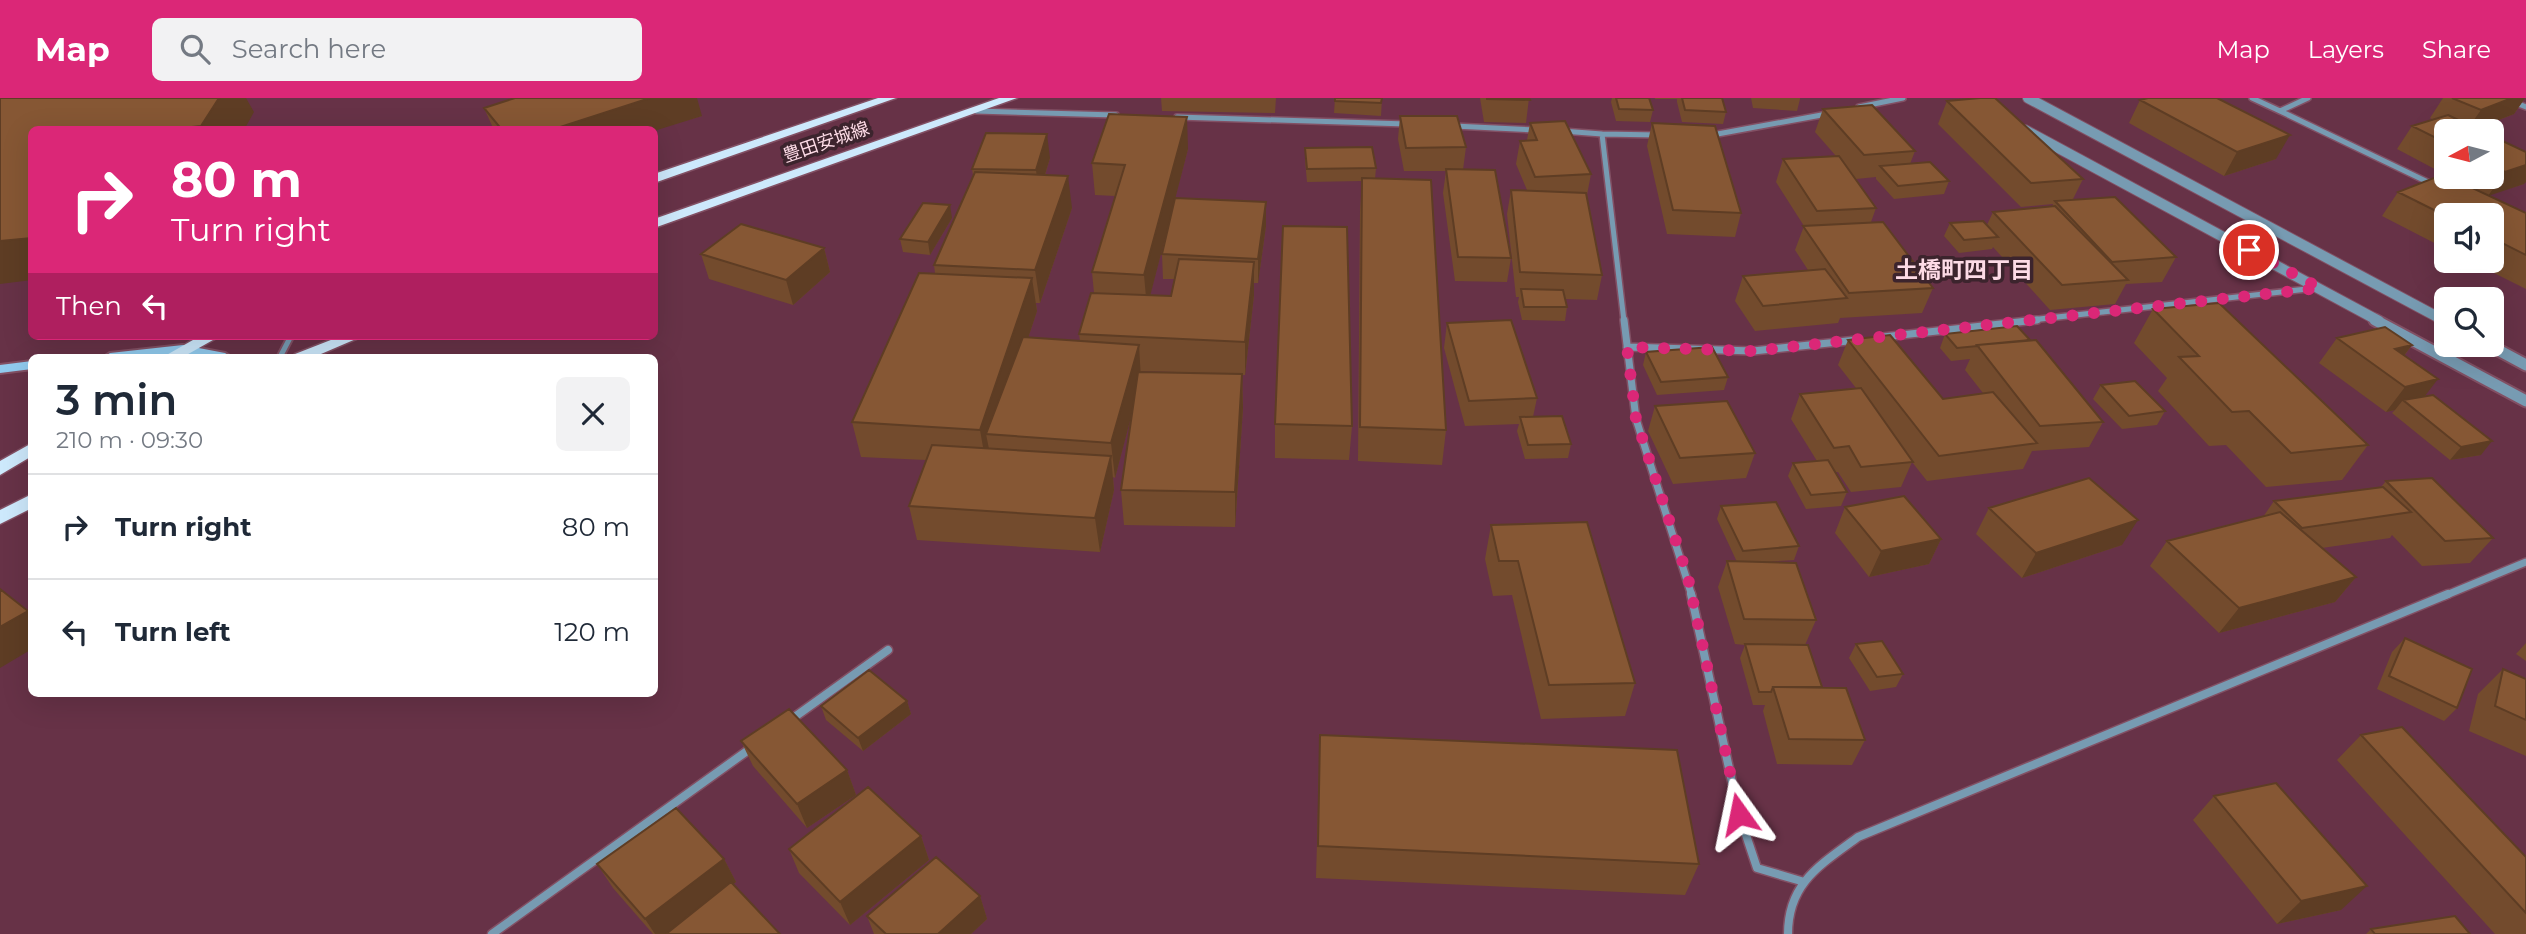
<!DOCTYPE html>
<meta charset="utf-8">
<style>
:root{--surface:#fff;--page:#f2f2f3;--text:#1f2937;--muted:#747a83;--line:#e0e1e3;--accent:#db2777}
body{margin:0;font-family:Montserrat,"Noto Sans JP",sans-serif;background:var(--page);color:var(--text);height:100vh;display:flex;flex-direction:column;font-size:26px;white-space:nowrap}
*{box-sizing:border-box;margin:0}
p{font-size:23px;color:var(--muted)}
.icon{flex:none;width:38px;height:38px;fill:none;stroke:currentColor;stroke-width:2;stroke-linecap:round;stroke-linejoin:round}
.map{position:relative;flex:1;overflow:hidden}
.sheet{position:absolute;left:28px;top:256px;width:630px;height:343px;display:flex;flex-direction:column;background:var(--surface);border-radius:10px;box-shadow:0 7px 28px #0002}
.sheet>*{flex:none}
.banner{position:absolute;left:28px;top:28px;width:630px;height:214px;border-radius:10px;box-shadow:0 7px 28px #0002;background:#db2777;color:#fff;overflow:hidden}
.needle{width:46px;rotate:263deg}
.tools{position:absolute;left:2434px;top:21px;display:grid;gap:14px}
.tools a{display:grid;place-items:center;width:70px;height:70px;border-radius:10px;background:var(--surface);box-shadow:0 7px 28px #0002;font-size:35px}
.pin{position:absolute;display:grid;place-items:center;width:60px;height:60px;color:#fff;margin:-30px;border:4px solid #fff;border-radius:50%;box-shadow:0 2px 7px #0007}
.me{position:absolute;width:77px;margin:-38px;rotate:348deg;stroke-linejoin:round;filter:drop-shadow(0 0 5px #0008)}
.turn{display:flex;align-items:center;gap:24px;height:147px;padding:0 28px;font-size:32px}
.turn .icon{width:91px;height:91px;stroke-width:2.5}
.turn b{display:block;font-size:49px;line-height:60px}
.then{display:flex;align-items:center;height:66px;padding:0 28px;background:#0003;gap:14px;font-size:26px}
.round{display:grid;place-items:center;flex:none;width:74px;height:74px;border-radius:10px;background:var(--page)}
.overview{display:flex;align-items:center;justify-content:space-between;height:119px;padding:0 28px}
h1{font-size:42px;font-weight:600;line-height:52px}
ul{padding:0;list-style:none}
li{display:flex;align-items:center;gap:21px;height:105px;padding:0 28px;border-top:2px solid var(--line)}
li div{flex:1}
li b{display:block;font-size:26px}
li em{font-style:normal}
header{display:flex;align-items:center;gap:42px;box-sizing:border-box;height:98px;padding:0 35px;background:var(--accent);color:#fff}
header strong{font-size:33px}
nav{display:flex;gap:38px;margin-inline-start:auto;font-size:24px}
.search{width:490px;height:63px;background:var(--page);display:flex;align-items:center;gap:18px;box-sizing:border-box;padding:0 24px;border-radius:10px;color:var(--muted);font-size:26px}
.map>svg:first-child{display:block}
</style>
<header>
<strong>Map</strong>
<div class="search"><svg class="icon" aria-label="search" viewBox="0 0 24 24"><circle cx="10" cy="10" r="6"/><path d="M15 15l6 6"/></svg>Search here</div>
<nav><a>Map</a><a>Layers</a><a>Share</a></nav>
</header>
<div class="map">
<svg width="2526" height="836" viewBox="0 0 2526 836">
<rect width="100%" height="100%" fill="#673247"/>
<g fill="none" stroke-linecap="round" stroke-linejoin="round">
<g stroke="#825064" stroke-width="9">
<path id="service" d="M280 259 291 238"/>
</g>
<g stroke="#825064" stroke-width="8">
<path id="minor-far2" d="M2252 0 2280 13
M2308 0 2280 13 2434 87
M2504 0 2526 9
M1859 9 1903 0
M976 13 1116 17
M1177 19 1407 26
M1454 28 1536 32
M1562 33 1602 36 1624 223
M1602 36 1658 37
M1712 37 1827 16
M2022 223 2316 190"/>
</g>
<g stroke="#825064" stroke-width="10">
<path id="minor-far1" d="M1624 222 1636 321 1692 498
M1883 239 2037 222
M1627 249 1753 253 1857 242
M2444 498 2526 464"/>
</g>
<g stroke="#825064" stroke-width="11">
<path id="minor" d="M1691 496 1739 716 1757 770 1801 783
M789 623 888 552
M492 836 754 648
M1788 836C1788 785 1820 767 1858 739L2448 496"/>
</g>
<g stroke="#825064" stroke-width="12">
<path id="tertiary-far1" d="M2028 0 2445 223
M2025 32 2379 223"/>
</g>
<g stroke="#825064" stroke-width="15">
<path id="tertiary" d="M2375 222 2526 303
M2441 222 2446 224
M2489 247 2526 267"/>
</g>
<g stroke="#825064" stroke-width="4">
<path id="secondary" d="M183 247 225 255 231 259H205L183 255 145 259H104L110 255Z
M32 263V271L0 275V267Z"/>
</g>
<g stroke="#825064" stroke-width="3">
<path id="primary" d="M878 0H896L654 85V76Z
M999 0H1017L654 130V121Z
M200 238H220L183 259H163Z
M341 238H363L314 259H292L295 256Z
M32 345V358L0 377V363Z
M32 396V410L0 426V412Z"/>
</g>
<use href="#service" stroke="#779bb2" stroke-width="5"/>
<use href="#minor-far2" stroke="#779bb2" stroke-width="5"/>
<use href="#minor-far1" stroke="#779bb2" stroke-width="7"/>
<use href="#minor" stroke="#779bb2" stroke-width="8"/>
<use href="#tertiary-far1" stroke="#779bb2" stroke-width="10"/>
<use href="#tertiary" stroke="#779bb2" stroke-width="11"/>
<use href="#secondary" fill="#91cbef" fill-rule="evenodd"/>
<use href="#primary" fill="#cde9fc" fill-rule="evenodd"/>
</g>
<path fill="#734b2d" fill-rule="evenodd" d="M1161 0H1276L1275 15 1162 13Z
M1335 0H1382L1381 18 1334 15Z
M1480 0H1529L1526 25 1484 24Z
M1612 0H1649L1653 12 1650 24 1616 23 1611 4Z
M1655 0H1722L1726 14 1723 26 1682 24 1677 4V1H1655Z
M1751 0H1800V1L1797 13 1753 10Z
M2443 0H2525L2514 16 2476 31 2446 33V77L2397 51 2412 28 2434 22 2430 20Z
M2140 2 2276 61 2224 78 2129 25Z
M1947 3 2083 81 2073 101 2176 159 2162 184 2126 186 2115 206 2050 212 1993 149 1992 151 1959 155 1944 138 1950 125 1987 127 1993 114 2052 109 2053 106 2021 109 1938 26Z
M484 10 702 18 654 32H494Z
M1823 11 1915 53 1910 66 1949 83 1944 96 1894 101 1876 81V79L1856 81 1852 76 1876 110 1871 124 1933 190 1922 215 1840 220 1838 225 1755 233 1735 203 1743 178 1808 172 1795 152 1804 128 1776 84 1783 61 1836 58 1815 34Z
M1400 18 1466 49 1463 72 1511 160 1507 184 1455 183 1443 95 1446 73H1404L1398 41Z
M1530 25 1591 76 1587 97 1602 177 1597 202 1565 201 1567 209 1565 223 1522 222 1518 204 1519 199H1516L1507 116 1511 92H1527L1516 66 1520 43 1527 42Z
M1652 25 1741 115 1735 139 1667 136 1647 48Z
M2492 38 2524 86 2489 97 2526 115V191L2470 163H2492V117H2446V151L2382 118 2398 94 2451 79H2492Z
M1305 50 1376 70 1375 81 1446 332 1442 367 1358 363 1360 113 1362 83 1307 84 1305 62Z
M1188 51 1175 100 1266 104V128L1258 185H1254V197L1245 277H1242L1243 310 1235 429 1124 427 1121 392 1131 318 1115 380 1113 379 1114 392 1100 454 917 442 909 408 926 362 861 359 852 324 935 175 934 167 973 77 972 71 1050 60 1045 77 1072 110 1040 205H1036L1037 213 1028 240 1080 243 1079 236 1094 195 1092 174 1115 98 1095 97 1092 65ZM1175 102 1162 156 1163 181H1175L1171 198 1150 197ZM1141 273 1176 274H1141Z
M952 120 930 157 903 154 900 141Z
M824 150 830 174 793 207 709 181 701 156Z
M2153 211 2368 347 2342 382 2266 389 2226 347 2209 348 2158 293 2167 280 2134 245Z
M1447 225 1537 300 1533 319 1571 346 1568 360 1525 361 1517 333 1519 326 1465 328 1444 250Z
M2017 228 2103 324 2089 349 2032 353 2023 371 1927 383 1912 364 1901 389 1851 394 1838 374H1835L1847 394 1841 408 1806 411 1788 378 1793 365 1817 363 1791 321 1800 296 1856 290 1838 267 1848 242 1943 301 1983 295 1965 272 1970 261 1951 263 1940 250 1945 236Z
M2337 240 2412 247 2404 258 2425 298 2481 357 2450 362 2392 315 2395 312 2386 314 2319 265Z
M1646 254 1728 279 1724 292 1657 297 1643 267Z
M2101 287 2165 313 2157 327 2122 331 2093 301Z
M1655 308 1755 355 1746 380 1673 386 1648 333Z
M1275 326 1352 328 1349 362 1275 360Z
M2386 383 2493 440 2470 465 2422 468 2392 437 2390 440 2322 450 2356 479 2335 504 2219 535 2150 468 2167 443 2263 419 2274 403 2381 389Z
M1721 408 1799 448 1794 462 1765 464 1816 522 1805 547 1822 589 1865 642 1852 667 1777 666 1763 613 1765 607H1753L1740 560 1745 547 1735 546 1718 489 1727 463 1737 464 1717 421Z
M1845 409 1941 441 1929 466 1869 479 1835 435Z
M1989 410 2122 447 2022 480 1976 436Z
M1491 427 1635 585 1625 618 1541 621 1512 497 1493 498 1485 461Z
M2405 540 2457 610 2444 623 2377 591 2392 554Z
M2526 545V563L2516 556Z
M1856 546 1903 576 1896 589 1870 593 1849 560Z
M2503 571 2526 581V658L2469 633 2478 596Z
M907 603 911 616 863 653 826 622 821 608Z
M1320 637 1699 766 1685 797 1316 780Z
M2361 637 2526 759V836H2495L2337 662Z
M741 643 847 672 856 697 807 730 753 668Z
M2214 698 2341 812 2277 826 2193 722Z
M921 738 929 762 850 827 799 775 789 751Z
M724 761 736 784 733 786 780 836H653L613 790 597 766Z
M980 798 987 821 971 836H874L867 818Z
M2371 831 2470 836H2366Z"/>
<path fill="#5e3d24" d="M219 0H246L254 14 244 32H165Z
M650 0H697L702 18 654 33V32H551Z
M2512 0H2525L2514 16 2470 33H2466L2481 12Z
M1187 19 1188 51 1147 210 1144 177Z
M1047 36 1050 60 1039 96 1036 72Z
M2290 37 2276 61 2224 78 2237 54Z
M2526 67V84L2524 86 2488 98 2505 74Z
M1068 78 1072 110 1040 205 1035 172Z
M1266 104V128L1258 185V161Z
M950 107 952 120 930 157 928 144Z
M32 140V182L0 186V143Z
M824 150 830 174 793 207 786 182Z
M1254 164V197L1245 277V244Z
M1032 180 1037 213 996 337 986 336 990 356 986 366 980 332Z
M1139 247 1141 281 1115 380 1111 345Z
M2412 247 2393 272 2395 251Z
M1242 276 1243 310 1235 429V394Z
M2438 281 2418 307 2403 302 2395 312 2386 314 2405 289Z
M2492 343 2481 357 2450 362 2461 349Z
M1111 358 1114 392 1100 454 1095 420Z
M2138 422 2122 447 2022 480 2036 455Z
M1941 441 1929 466 1869 479 1881 453Z
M2356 479 2335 504 2219 535 2239 510Z
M28 513 32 517V551L0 570V529Z
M907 603 911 616 863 653 858 640Z
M847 672 856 697 807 730 797 706Z
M921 738 929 762 850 827 840 804Z
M724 761 736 784 670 836H655L645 821Z
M2367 788 2341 812 2277 826 2301 803Z
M980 798 987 821 971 836H938Z"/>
<path fill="#865734" stroke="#5e3d24" stroke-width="2" d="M0 0H219L201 28 165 32H32V140L0 143Z
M515 0H650L551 32H502L484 10Z
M1335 0H1382L1381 5 1335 3Z
M1487 0H1529L1530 2 1487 1Z
M1616 0H1649L1653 12 1619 11Z
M1682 0H1722L1726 14 1685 12Z
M1980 0H1995L2083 81 2031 85 1947 3Z
M2148 0H2217L2290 37 2237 54 2140 2Z
M2452 0H2512L2481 12Z
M1872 7 1915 53 1864 57 1823 11Z
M1109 16 1187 19 1144 177 1092 174 1125 67 1092 65Z
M2448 17 2481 33H2446V45L2412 28Z
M1400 18H1457L1466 49 1406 50Z
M1565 23 1591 76 1535 79 1520 43 1537 42 1530 25Z
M1652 25 1715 28 1741 115 1673 112Z
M986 35 1047 36 1036 72 972 71Z
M2492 38 2526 54V67L2505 74 2492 67Z
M1372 49 1376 70 1307 71 1305 50Z
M1839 58 1876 110 1817 113 1783 61Z
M1930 64 1949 83 1898 88 1880 68Z
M1446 71 1495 72 1511 160 1458 159Z
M975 74 1068 78 1035 172 934 167Z
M2444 76 2446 77V79H2449L2526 115V157L2492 140V117L2446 118 2398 94Z
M1362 80 1431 82 1446 332 1360 329Z
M1511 92 1586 95 1602 177 1520 174Z
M2115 99 2176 159 2112 164 2055 103Z
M1175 100 1266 104 1258 161 1162 156Z
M923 105 950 107 928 144 900 141Z
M2055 108 2128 182 2062 187 1993 114Z
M1983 123 1998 139 1964 142 1950 125Z
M1883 124 1933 190 1849 195 1803 128Z
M741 126 824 150 786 182 701 156Z
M1283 128 1347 129 1352 328 1275 326Z
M1179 161 1254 164 1245 244 1079 236 1091 195 1171 198Z
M1825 171 1847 200 1763 208 1743 178Z
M919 175 1032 180 980 332 852 324Z
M1521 191 1563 192 1567 209H1524Z
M2219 205 2368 347 2291 355 2249 313 2232 314 2179 259 2199 258 2153 211Z
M1511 222 1537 300 1469 303 1447 225Z
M2017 228 2030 242 1977 247 1978 248 1957 250 1945 236Z
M2385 229 2412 247 2395 251 2438 281 2405 289 2337 240Z
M1890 237 1943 301 1993 294 2037 345 1939 358 1848 242Z
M1023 239 1139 247 1111 345 986 336Z
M2036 242 2103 324 2040 328 1977 247Z
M1712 249 1728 279 1661 284 1646 254Z
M1138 274 1242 276 1235 394 1121 392Z
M2135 283 2165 313 2129 318 2101 287Z
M1861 290 1913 364 1861 369 1849 348 1834 350 1800 296Z
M2433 297 2492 343 2461 349 2403 302Z
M1727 303 1755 355 1680 360 1655 308Z
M1562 318 1571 346 1528 347 1520 319Z
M932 347 1111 358 1095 420 909 408Z
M1828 362 1847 394 1811 397 1793 365Z
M2089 380 2138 422 2036 455 1989 410Z
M2432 380 2493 440 2445 443 2386 383Z
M2383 389 2411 414 2302 430 2274 403Z
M1904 398 1941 441 1881 453 1845 409Z
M1776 404 1799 448 1743 453 1721 408Z
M2280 414 2356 479 2239 510 2167 443Z
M1587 424 1635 585 1549 587 1518 463H1499L1491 427Z
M1727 463 1796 465 1816 522 1744 521Z
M0 491 28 513 0 529Z
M2405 540 2472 571 2457 610 2389 578Z
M1882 543 1903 576 1877 579 1856 546Z
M1745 546 1808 547 1822 589H1773L1771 594H1759Z
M2503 571 2526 581V622L2495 608Z
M869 572 907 603 858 640 821 608Z
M1773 589 1846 590 1865 642 1789 641Z
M789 611 847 672 797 706 741 643Z
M2402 629 2526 759V815L2361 637Z
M1320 637 1677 652 1699 766 1318 748Z
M2276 685 2367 788 2301 803 2214 698Z
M868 689 921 738 840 804 789 751Z
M676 710 724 761 645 821 597 766Z
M936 759 980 798 938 836H886L867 818Z
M731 784 780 836H666Z
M2455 818 2470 836H2375L2371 831Z"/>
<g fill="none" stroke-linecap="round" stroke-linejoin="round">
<path stroke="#db2777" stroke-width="12" stroke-dasharray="0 21.6" d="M1739 716 1688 480 1636 321 1627 249 1753 253 2320 190 2249 152"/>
</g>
<g text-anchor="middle" stroke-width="7" stroke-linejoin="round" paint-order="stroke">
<g font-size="18" fill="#fddbe6" stroke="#3c242d">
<text transform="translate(826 44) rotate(-19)" y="6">豊田安城線</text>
</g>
<g font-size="23" font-weight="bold" fill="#fddbe6" stroke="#3c242d">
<text x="1964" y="180">土橋町四丁目</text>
</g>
</g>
</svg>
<div class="tools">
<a><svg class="needle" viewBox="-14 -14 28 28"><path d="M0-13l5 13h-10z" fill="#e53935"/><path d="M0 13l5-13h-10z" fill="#747a83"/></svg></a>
<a><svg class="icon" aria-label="sound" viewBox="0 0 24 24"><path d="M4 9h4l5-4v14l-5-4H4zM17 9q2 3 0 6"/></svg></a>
<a><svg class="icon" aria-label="search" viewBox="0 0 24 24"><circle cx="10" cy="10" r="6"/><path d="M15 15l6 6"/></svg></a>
</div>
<div class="pin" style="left:2249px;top:152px;background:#d93025"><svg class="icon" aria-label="arrive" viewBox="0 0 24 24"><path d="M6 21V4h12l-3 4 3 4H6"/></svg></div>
<svg class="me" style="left:1739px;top:716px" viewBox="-20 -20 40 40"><path d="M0-17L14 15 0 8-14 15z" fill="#db2777" stroke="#fff" stroke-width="4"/></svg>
<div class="banner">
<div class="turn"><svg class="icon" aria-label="right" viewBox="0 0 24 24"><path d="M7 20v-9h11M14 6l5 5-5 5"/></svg><div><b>80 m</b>Turn right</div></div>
<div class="then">Then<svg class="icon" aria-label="left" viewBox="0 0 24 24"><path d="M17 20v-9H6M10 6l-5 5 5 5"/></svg></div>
</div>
<section class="sheet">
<div class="overview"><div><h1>3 min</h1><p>210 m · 09:30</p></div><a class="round"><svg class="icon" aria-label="close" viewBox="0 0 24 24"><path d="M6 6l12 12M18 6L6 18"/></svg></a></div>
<ul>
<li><svg class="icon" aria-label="right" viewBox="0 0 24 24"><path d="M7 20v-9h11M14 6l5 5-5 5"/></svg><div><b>Turn right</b></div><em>80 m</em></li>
<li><svg class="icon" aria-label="left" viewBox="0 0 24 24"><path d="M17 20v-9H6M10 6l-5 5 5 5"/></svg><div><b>Turn left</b></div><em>120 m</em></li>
</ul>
</section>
</div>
